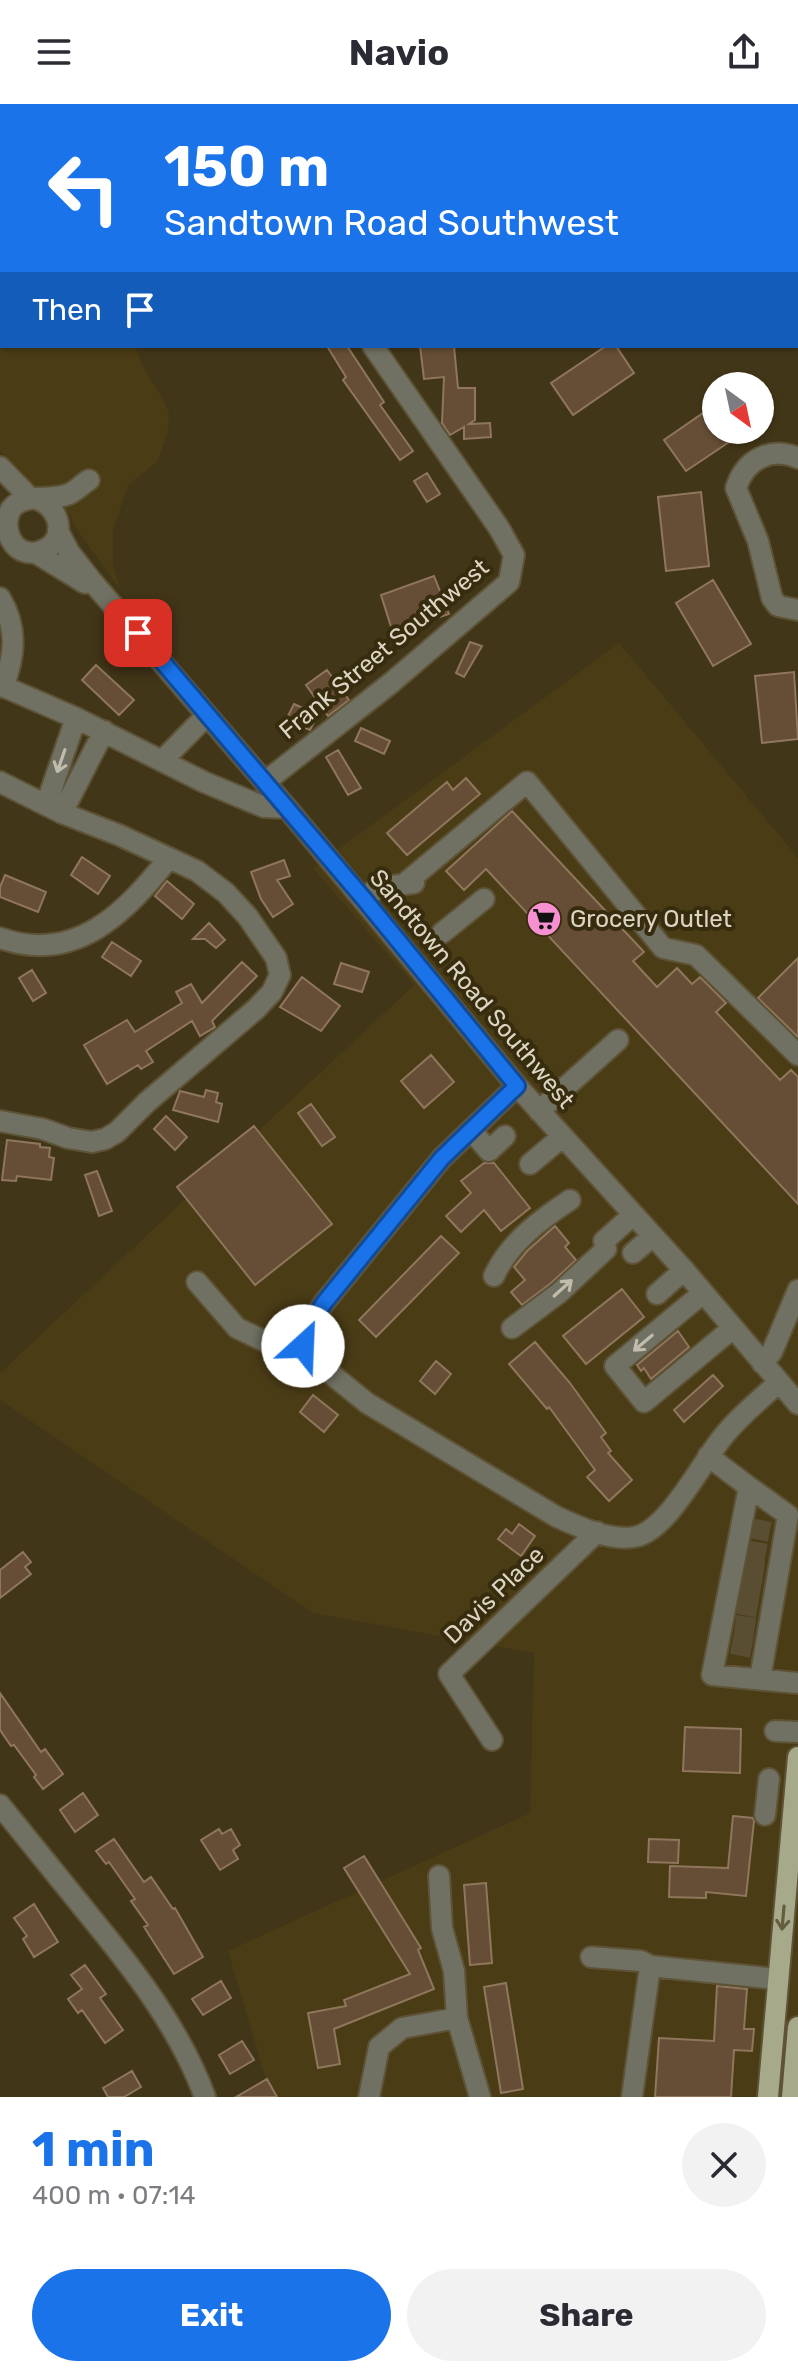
<!DOCTYPE html>
<meta charset="utf-8">
<style>
:root{--surface:#fff;--page:#f2f2f3;--text:#2b2b33;--muted:#7c7c81;--accent:#1a73e8}
body{margin:0;font-family:Rubik,sans-serif;background:var(--page);color:var(--text);height:100vh;display:flex;flex-direction:column;font-size:30px;white-space:nowrap}
*{box-sizing:border-box;margin:0}
p{font-size:26px;color:var(--muted)}
.icon{flex:none;width:44px;height:44px;fill:none;stroke:currentColor;stroke-width:2;stroke-linecap:round;stroke-linejoin:round}
.map{position:relative;height:1993px;overflow:hidden}
.drawer{display:flex;flex-direction:column;background:var(--surface);flex:1}
.drawer>*{flex:none}
.hud{position:absolute;left:0px;top:0px;width:798px;height:244px;box-shadow:0 2px 6px #0004;background:#1a73e8;color:#fff;overflow:hidden}
.needle{width:52px;rotate:147deg}
.buttons{position:absolute;left:702px;top:268px;display:grid;gap:16px}
.buttons a{display:grid;place-items:center;width:72px;height:72px;border-radius:50%;background:var(--surface);box-shadow:0 2px 6px #0004;font-size:40px}
.pin{position:absolute;display:grid;place-items:center;width:68px;height:68px;color:#fff;margin:-34px;border-radius:16px;box-shadow:0 4px 12px #0006}
.me{position:absolute;width:88px;margin:-44px;rotate:25deg;stroke-linejoin:round;filter:drop-shadow(0 0 6px #0008)}
.turn{display:flex;align-items:center;gap:28px;height:168px;padding:0 32px;font-size:36px}
.turn .icon{width:104px;height:104px;stroke-width:2.5}
.turn b{display:block;font-size:56px;line-height:68px}
.then{display:flex;align-items:center;height:76px;padding:0 32px;background:#0003;gap:16px;font-size:30px}
.round{display:grid;place-items:center;flex:none;width:84px;height:84px;border-radius:42px;background:var(--page)}
.head{display:flex;align-items:center;justify-content:space-between;height:136px;padding:0 32px}
h1{font-size:48px;font-weight:700;line-height:60px;color:var(--accent)}
.button{display:flex;gap:16px;margin-top:auto;padding:16px 32px}
.button a{flex:1;height:92px;border-radius:48px;background:var(--accent);color:#fff;font-size:32px;font-weight:700;line-height:92px;text-align:center}
.button a+a{background:var(--page);color:var(--text)}
header{display:flex;justify-content:space-between;align-items:center;height:104px;padding:0 32px;background:var(--surface);font-size:36px;font-weight:700}
.map>svg:first-child{display:block}
</style>
<header><svg class="icon" aria-label="menu" viewBox="0 0 24 24"><path d="M4 6h16M4 12h16M4 18h16"/></svg>Navio<svg class="icon" aria-label="share" viewBox="0 0 24 24"><path d="M12 15V3M7 8l5-5 5 5M5 13v7h14v-7"/></svg></header>
<div class="map">
<svg width="798" height="1993" viewBox="0 0 798 1993">
<rect width="100%" height="100%" fill="#423618"/>
<path fill="#4a3c15" d="M0 0H45V2H2V242H135L145 267 163 295 169 309 168 326 158 357 128 381 113 426V461L120 485 73 420 71 412 47 387 30 383 0 347Z
M619 539 798 754V1993H271L228 1847 530 1709 534 1549 313 1509 0 1296V1269L414 881 313 764Z"/>
<path fill="#654e35" stroke="#8f765c" stroke-width="2" d="M327 242H347L384 298 380 301 413 347 400 356 343 276 346 273Z
M420 242H454L458 284H475V316L469 320 490 319 491 333 464 335V323L450 331 442 319 444 273 424 275Z
M606 242H616L634 269 573 311 551 279Z
M716 300V326H747L686 367 664 336Z
M427 369 440 390 427 398 414 377Z
M701 388 709 462 666 467 658 393Z
M434 472 449 510 393 529 381 491Z
M713 476 751 540 713 562 676 499Z
M470 538 482 542 464 573 456 569Z
M96 561 134 596 119 611 82 576Z
M327 566 349 596 328 612 306 581Z
M794 568 798 635 762 639 755 572Z
M294 600 318 611 310 626 286 616Z
M361 624 390 637 384 650 355 637Z
M338 646 361 684 348 691 326 653Z
M466 674 480 690 407 751 387 729 447 678 453 686Z
M512 707 644 848 633 857 657 883 677 864 692 880 700 873 726 899 716 908 780 976 791 966 798 973V1100L486 765 464 786 446 767Z
M82 753 110 772 98 790 71 771Z
M284 756 290 772 277 776 293 800 273 813 261 795 251 768Z
M5 771 46 788 38 808 0 793V783Z
M167 777 194 800 182 815 155 792Z
M209 819 225 836 216 844 205 835H193Z
M112 838 141 857 131 872 102 853Z
M798 854V933L758 894Z
M242 858 257 872 212 917 215 923 200 932 192 917 146 947 153 958 141 965 138 961 107 980 84 941 127 916 135 928 182 899 176 888 191 880 202 899Z
M341 859 369 868 362 888 334 880Z
M32 866 46 889 33 897 19 874Z
M302 873 340 902 321 927 280 903Z
M431 951 454 978 424 1004 401 977Z
M206 986 218 989 216 998 222 1000 218 1018 173 1006 180 987 204 993Z
M311 1000 335 1033 322 1042 298 1009Z
M166 1012 187 1033 175 1046 154 1025Z
M254 1022 332 1120 255 1181 177 1083Z
M7 1036 40 1040V1043L50 1044 49 1053 54 1054 51 1076 17 1072 16 1077 2 1076Z
M484 1059H494L530 1104 501 1127 484 1106 461 1128 446 1112 471 1089 461 1077Z
M97 1067 112 1107 99 1112 85 1071Z
M555 1122 569 1139 565 1143 576 1156 551 1179 522 1201 511 1188 525 1176 514 1163 527 1147Z
M441 1132 459 1149 376 1233 359 1216Z
M622 1185 644 1213 586 1260 563 1232Z
M678 1227 689 1243 651 1275 644 1264 641 1267 637 1261Z
M535 1238 570 1279 606 1329 601 1333 611 1347 608 1349 632 1376 609 1397 587 1373 595 1366 549 1303 547 1305 509 1260Z
M436 1257 451 1270 435 1290 420 1277Z
M713 1271 723 1282 684 1318 674 1306Z
M313 1291 338 1311 324 1328 300 1308Z
M519 1420 535 1432 521 1452 498 1435 506 1425 512 1430Z
M23 1448 31 1458 25 1463 31 1470 0 1494V1466Z
M0 1589 41 1648 45 1645 63 1670 43 1685 34 1673 36 1671 14 1641 11 1642 0 1626Z
M685 1623 741 1625 740 1669 683 1667Z
M83 1689 98 1711 75 1728 60 1706Z
M733 1712 753 1714 754 1717 746 1792 706 1788V1794L669 1793 670 1762 728 1764Z
M219 1725 222 1730 231 1725 240 1741 233 1746 238 1755 220 1766 201 1736Z
M114 1735 144 1778 151 1773 173 1805 175 1804 203 1853 174 1870 144 1823 148 1821 131 1797 135 1795 109 1758 106 1760 96 1747Z
M649 1735 679 1736 678 1759 648 1758Z
M364 1752 421 1844 418 1846 434 1885 334 1925 340 1960 318 1964 308 1909 346 1902 344 1896 410 1870 344 1764Z
M486 1779 492 1859 470 1861 464 1781Z
M34 1800 58 1838 34 1853 23 1835 27 1832 14 1814Z
M85 1861 106 1890 100 1894 123 1926 105 1939 82 1906 78 1909 68 1895 82 1885 71 1871Z
M221 1877 231 1894 203 1911 192 1895Z
M506 1879 523 1985 501 1989 484 1883Z
M717 1882 747 1885 744 1925H754L752 1947 734 1946 731 1993H655L659 1934 714 1937Z
M242 1937 254 1956 230 1970 219 1951Z
M132 1967 141 1983 124 1993H108L103 1984Z
M267 1975 277 1993H236Z"/>
<g fill="none" stroke-linecap="round" stroke-linejoin="round">
<path stroke="#594e32" stroke-width="20" stroke-dasharray="20 10" stroke-linecap="butt" d="M750 1424 770 1428
M746 1446 767 1450
M744 1464 764 1467
M741 1482 761 1486
M738 1500 759 1504
M735 1521 756 1524
M732 1540 752 1544"/>
<g stroke="#5e5337" stroke-width="24">
<path id="minor" d="M225 0 227 2
M23 2V0
M420 2 423 0
M786 2 789 0
M0 4H2
M796 129 798 131
M798 354C770 342 745 356 736 384L758 437 772 494 778 502 798 506
M0 363 31 395
M36 395C62 403 69 440 38 448 14 454 0 425 11 405 24 388 51 398 69 390 76 387 82 380 89 376
M58 427 69 448 90 475 287 704 517 982 684 1166 798 1300
M36 449 85 479
M0 494C18 524 15 552 3 583
M0 581 76 614 204 678 264 703 287 704
M162 657 207 611
M0 678 62 709 119 731 197 767 226 789 248 813 276 854 280 871 272 888 256 905 147 998 117 1028 105 1035 92 1038 68 1034 43 1025 0 1017
M265 678 391 579 509 478 514 451 499 424 373 242
M46 701 76 614
M62 709 104 627
M403 781 527 678 663 844 696 851 798 951
M364 795 377 784 414 779
M442 829 484 795
M0 834C76 861 126 808 169 754
M517 982 442 1054 324 1199 304 1230 303 1242 309 1252 367 1299 557 1413C579 1423 609 1437 634 1433 668 1428 703 1355 726 1329 742 1310 761 1295 779 1278
M539 1007 618 936
M471 1026 489 1047 505 1032
M530 1060 562 1033
M633 1149 653 1132
M494 1172C509 1139 541 1115 570 1096
M197 1178 237 1224 264 1237 303 1242
M703 1189 615 1262 644 1298 733 1224
M657 1190 684 1166
M512 1224 559 1189 606 1145 604 1137 633 1111
M762 1259 772 1248 798 1186
M708 1352 749 1383 712 1571 798 1579
M749 1383 788 1411 760 1575
M775 1627 798 1628
M492 1636 449 1570 597 1428
M0 1701C30 1738 60 1775 89 1811 135 1867 180 1925 205 1993
M765 1711 769 1675
M439 1772 442 1824 454 1867 457 1914
M591 1853 641 1857 650 1862
M369 1993 379 1943 402 1924 457 1914 480 1993
M632 1993 650 1862 777 1875"/>
</g>
<g stroke="#5e5337" stroke-width="24">
<path id="major" d="M768 1993 798 1653
M792 1993 798 1923"/>
</g>
<use href="#minor" stroke="#707162" stroke-width="20"/>
<use href="#major" stroke="#a7a98b" stroke-width="20"/>
</g>
<defs><path id="oneway-shaft" d="M-6 0H5M1.5-3L5.5 0L1.5 3" fill="none" stroke-width="1.6" stroke-linecap="round" stroke-linejoin="round" transform="scale(2)"/></defs>
<g stroke="#c1bcac">
<use href="#oneway-shaft" transform="translate(61 657) rotate(109)"/>
<use href="#oneway-shaft" transform="translate(563 1184) rotate(-42)"/>
<use href="#oneway-shaft" transform="translate(643 1239) rotate(140)"/>
</g>
<use stroke="#645e3f" href="#oneway-shaft" transform="translate(783 1814) rotate(95)"/>
<g fill="none" stroke-linecap="round" stroke-linejoin="round">
<g stroke="#114b97" stroke-width="20">
<path id="route" d="M138 529 364 795 517 982 442 1054 324 1199 304 1230 303 1242"/>
</g>
<use href="#route" stroke="#1a73e8" stroke-width="14"/>
</g>
<defs>
<g id="supermarket-disc" transform="scale(1.8)"><circle r="9.5" fill="#f690d0" stroke="#372c0d"/><path d="M-6-5.5h2.5l.6 2H6L4.5 2H-2.5L-4.4-4H-6ZM-1.5 3.2a1.3 1.3 0 1 0 .1 0ZM3 3.2a1.3 1.3 0 1 0 .1 0Z" fill="#111"/></g>
</defs>
<g fill-rule="evenodd">
<use href="#supermarket-disc" x="544" y="815"/>
</g>
<g text-anchor="middle" stroke-width="8" stroke-linejoin="round" paint-order="stroke">
<g font-size="24" fill="#dcd5c4" stroke="#372c0d">
<text transform="translate(384 545) rotate(-40)" y="8">Frank Street Southwest</text>
<text transform="translate(472 885) rotate(50)" y="8">Sandtown Road Southwest</text>
<text transform="translate(494 1491) rotate(-44)" y="8">Davis Place</text>
</g>
<g font-size="24" fill="#dcd5c4" stroke="#372c0d" text-anchor="start">
<text x="570" y="823">Grocery Outlet</text>
</g>
</g>
</svg>
<div class="buttons">
<a><svg class="needle" viewBox="-14 -14 28 28"><path d="M0-13l5 13h-10z" fill="#e53935"/><path d="M0 13l5-13h-10z" fill="#7c7c81"/></svg></a>
</div>
<div class="pin" style="left:138px;top:529px;background:#d93025"><svg class="icon" aria-label="arrive" viewBox="0 0 24 24"><path d="M6 21V4h12l-3 4 3 4H6"/></svg></div>
<svg class="me" style="left:303px;top:1242px" viewBox="-20 -20 40 40"><circle r="19" fill="#fff"/><path d="M0-13L10 11 0 6-10 11z" fill="#1a73e8"/></svg>
<div class="hud">
<div class="turn"><svg class="icon" aria-label="left" viewBox="0 0 24 24"><path d="M17 20v-9H6M10 6l-5 5 5 5"/></svg><div><b>150 m</b>Sandtown Road Southwest</div></div>
<div class="then">Then<svg class="icon" aria-label="arrive" viewBox="0 0 24 24"><path d="M6 21V4h12l-3 4 3 4H6"/></svg></div>
</div>
</div>
<section class="drawer">
<div class="head"><div><h1>1 min</h1><p>400 m · 07:14</p></div><a class="round"><svg class="icon" aria-label="close" viewBox="0 0 24 24"><path d="M6 6l12 12M18 6L6 18"/></svg></a></div>
<div class="button"><a>Exit</a><a>Share</a></div>
</section>
